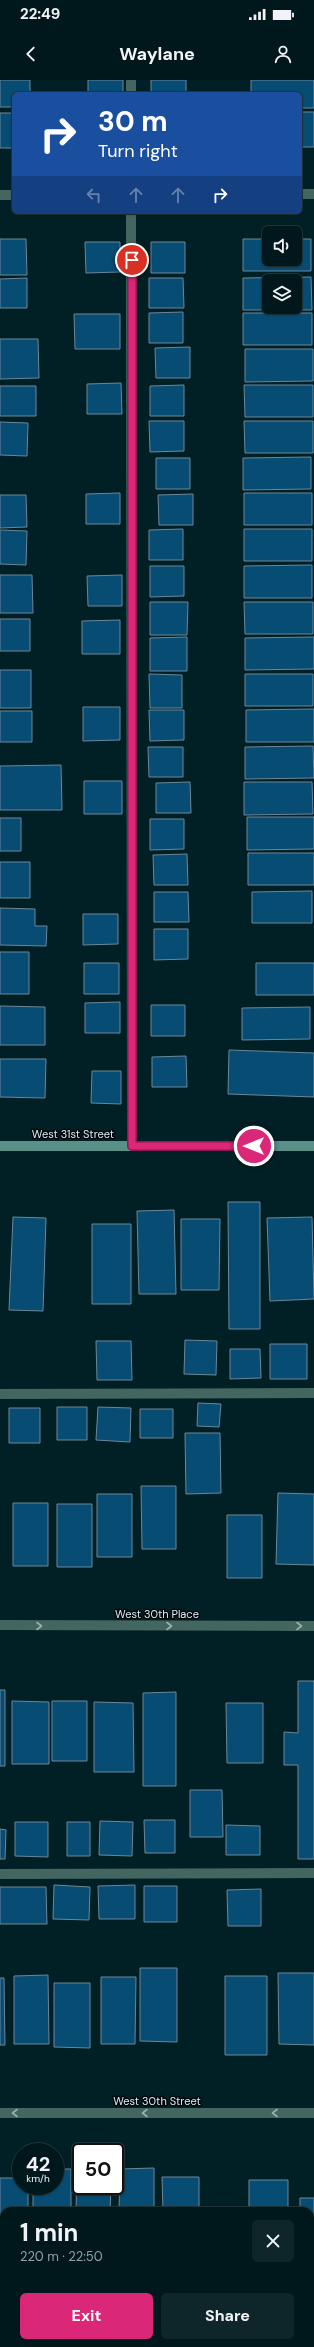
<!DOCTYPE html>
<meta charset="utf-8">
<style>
:root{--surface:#00181c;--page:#0e2529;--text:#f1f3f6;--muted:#95a0a3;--line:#22373b;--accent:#db2777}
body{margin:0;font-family:"DM Sans",sans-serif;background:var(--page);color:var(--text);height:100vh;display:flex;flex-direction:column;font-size:15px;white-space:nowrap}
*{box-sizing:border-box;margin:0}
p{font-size:13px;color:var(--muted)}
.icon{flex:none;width:22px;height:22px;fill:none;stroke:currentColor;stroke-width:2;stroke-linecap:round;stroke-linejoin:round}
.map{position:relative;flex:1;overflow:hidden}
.sheet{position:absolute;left:0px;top:2127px;width:314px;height:140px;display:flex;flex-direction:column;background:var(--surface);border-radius:12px 12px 0 0;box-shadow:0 1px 3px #0004,0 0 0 1px var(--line)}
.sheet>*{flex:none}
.guide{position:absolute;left:12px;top:12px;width:290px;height:122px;border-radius:6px;box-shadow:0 1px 3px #0004,0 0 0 1px var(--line);background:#1a4fa0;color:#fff;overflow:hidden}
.tools{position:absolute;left:262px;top:146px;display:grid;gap:8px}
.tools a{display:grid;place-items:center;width:40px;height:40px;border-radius:6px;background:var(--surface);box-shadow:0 1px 3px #0004,0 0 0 1px var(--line);font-size:20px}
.speed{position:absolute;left:12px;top:2063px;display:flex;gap:8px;font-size:20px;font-weight:700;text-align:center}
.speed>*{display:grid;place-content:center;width:52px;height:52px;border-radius:50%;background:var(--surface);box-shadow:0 1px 3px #0004,0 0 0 1px var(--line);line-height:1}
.speed small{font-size:10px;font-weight:400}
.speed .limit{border:2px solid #111;border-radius:6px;background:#fff;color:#111}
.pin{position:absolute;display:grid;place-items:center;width:34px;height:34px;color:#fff;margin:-17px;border:2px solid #fff;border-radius:50%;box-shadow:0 1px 4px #0007}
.me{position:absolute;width:44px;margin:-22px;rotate:270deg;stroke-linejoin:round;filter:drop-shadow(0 0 3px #0008)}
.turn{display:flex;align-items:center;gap:14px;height:84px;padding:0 20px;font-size:18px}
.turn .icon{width:52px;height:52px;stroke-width:2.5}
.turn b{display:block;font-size:28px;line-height:34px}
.lanes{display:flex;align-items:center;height:38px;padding:0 20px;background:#0003;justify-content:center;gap:20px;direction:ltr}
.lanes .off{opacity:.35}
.round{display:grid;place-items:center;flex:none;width:42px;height:42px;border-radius:6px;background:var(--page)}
.summary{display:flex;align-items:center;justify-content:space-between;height:68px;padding:0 20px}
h1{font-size:24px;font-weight:700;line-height:30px}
.button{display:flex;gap:8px;margin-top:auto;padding:8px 20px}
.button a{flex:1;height:46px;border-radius:6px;background:var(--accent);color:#fff;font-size:16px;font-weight:700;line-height:46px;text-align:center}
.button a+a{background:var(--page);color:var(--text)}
.status{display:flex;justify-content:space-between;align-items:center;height:28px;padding:0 20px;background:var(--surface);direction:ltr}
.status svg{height:11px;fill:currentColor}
header{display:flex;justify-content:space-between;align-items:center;height:52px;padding:0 20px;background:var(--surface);font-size:18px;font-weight:700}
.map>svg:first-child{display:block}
</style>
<div class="status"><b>22:49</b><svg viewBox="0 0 49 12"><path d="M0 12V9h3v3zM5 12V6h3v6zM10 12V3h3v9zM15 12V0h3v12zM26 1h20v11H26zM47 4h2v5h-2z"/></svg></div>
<header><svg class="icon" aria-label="back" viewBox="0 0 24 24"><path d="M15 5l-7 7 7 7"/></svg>Waylane<svg class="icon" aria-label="person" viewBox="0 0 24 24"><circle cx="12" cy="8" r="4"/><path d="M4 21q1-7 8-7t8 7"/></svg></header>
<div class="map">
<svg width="314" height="2267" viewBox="0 0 314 2267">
<rect width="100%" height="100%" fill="#002026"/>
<path fill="#074c73" stroke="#6d8699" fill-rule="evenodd" d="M0 0H30V14H14V27H0Z
M88 0H123V14H88Z
M151 0H186V14H151Z
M251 0H314V28H300V14H251Z
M300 32H314V67H300Z
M0 33H14V68H0Z
M0 159H26L27 195H0Z
M243 159H269V179H295V159H311V191H243Z
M85 162H120V192L86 193Z
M151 162H185V193H151Z
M311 197 312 230H243V198ZM269 201H295V227H269Z
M27 198V228H0V199Z
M149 198H183L184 228H149Z
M183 232V263H149V233Z
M243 233H312V265H243Z
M74 234H120V269H75Z
M0 259H38L39 298 0 299Z
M190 267V298H156L155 268Z
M245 269H313V301L245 302Z
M121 303 122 334H87V304Z
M184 305V336H150V306Z
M244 305H313V337H245Z
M0 306H36V336H0Z
M149 341H184V371L150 372Z
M244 341H313V373H245Z
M0 342 28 343 27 376 0 375Z
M311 377V409L243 410V378Z
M156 378H190V409H156Z
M120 413V444H86V414Z
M244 413H312V445H244Z
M193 414V445H159L158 415Z
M0 415H26L27 447 0 448Z
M183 449V480H149V450Z
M244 449H312V481H244Z
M0 450 27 451 26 485 0 484Z
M312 485V518H244V486Z
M150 486H184V516L150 517Z
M0 495H32L33 533H0Z
M122 495V526H88L87 496Z
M150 522H188L187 555H150Z
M244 522H313V554H245Z
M0 539H30V571H0Z
M120 540V574H82V541Z
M187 557V591H150V558Z
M314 557V589L245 590V558Z
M0 590H31V628H0Z
M149 594 182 595V628H150Z
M245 594H313V626H245Z
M83 627H120V660L83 661Z
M314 629V662H246V630Z
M149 630H184V660L150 661Z
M0 631H32V662H0Z
M313 666 314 698 245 699V667Z
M148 667H183V697H149Z
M61 685 62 730H0V686Z
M84 701H122V734H84Z
M190 702 191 733H156V703Z
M244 702H312L313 734 244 735Z
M247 737H314V769L247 770Z
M0 738H21V771H0Z
M150 739H184V769L150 770Z
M248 773H314V805H248Z
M187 774 188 805H154L153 775Z
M0 782H30V818H0Z
M312 811V843H252V812Z
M154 812H188L189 842H154Z
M0 828 35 829V846H47L46 866 0 865Z
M83 834H118V864L83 865Z
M154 849H188V879L154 880Z
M0 872H29V914H0Z
M84 883H119V914H84Z
M256 883H314V915H256Z
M120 922V953H85V923Z
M151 925H185V956H151Z
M0 926 45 927V965H0Z
M310 927V959L242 960V928Z
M229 970 314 973V1017L228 1014Z
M186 976 187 1007H152V977Z
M0 979H46L45 1018 0 1017Z
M92 991H121V1024L91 1023Z
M228 1122H260V1249H229Z
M174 1130 176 1214H139L137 1131Z
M13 1137 46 1138 43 1231 9 1230Z
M312 1137 314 1219 270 1221 267 1138Z
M181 1139H220L219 1210H181Z
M92 1144H131V1224H92Z
M185 1260 217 1261 216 1295 184 1294Z
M96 1261H131L132 1300H97Z
M270 1264H307V1299H270Z
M230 1269H260L261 1298 230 1299Z
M198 1323 221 1324 219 1347 197 1346Z
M57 1327H87V1360H57Z
M98 1327 131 1328 130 1362 96 1360Z
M9 1328H40V1363H9Z
M140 1329H173V1358H140Z
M185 1353H220L221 1413 186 1414Z
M141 1406H176V1469H142Z
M278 1413 314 1414V1485L276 1484Z
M97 1414H132V1477H97Z
M13 1423H48V1486H13Z
M57 1424H92V1487H57Z
M227 1435H262V1498H227Z
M298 1601H314V1779H298V1685H284V1652L298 1653Z
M0 1610H5V1686H0Z
M176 1612V1706H143V1613Z
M12 1621 49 1622V1684H12Z
M52 1621H87V1681H52Z
M94 1622 133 1623 134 1692H94Z
M226 1623H263V1683H227Z
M190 1710H222L223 1757H190Z
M144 1740H175V1773H145Z
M100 1741 133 1742 132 1776 99 1775Z
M15 1742H48V1777L15 1776Z
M67 1742H90V1776H67Z
M226 1745 260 1746V1775H226Z
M0 1749 6 1750 5 1779H0Z
M54 1805 90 1807 89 1840 53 1839Z
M135 1805V1839H99L98 1806Z
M144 1806H177V1842H144Z
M0 1807H46L47 1844H0Z
M261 1809V1846H228L227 1810Z
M140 1888H177V1962L140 1961Z
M278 1893H314V1965L279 1964Z
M48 1895 49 1964H14V1896Z
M225 1896H267V1975H225Z
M101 1897H136L135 1964H101Z
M0 1898H4L5 1965H0Z
M54 1903H90V1968L54 1967Z
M77 2088H81V2106H111L110 2131H76Z
M154 2088V2131H119L120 2089Z
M55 2089H71V2131H33V2106H55Z
M162 2097H199V2131H163Z
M0 2098H21V2106H28V2131H4V2165H0Z
M249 2100H288V2131H249Z
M300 2118H314V2196H310V2131H300Z
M0 2223H4V2256H0Z
M310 2228H314V2257H310Z"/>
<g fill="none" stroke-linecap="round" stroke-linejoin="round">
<path stroke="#446660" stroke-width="10" d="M131 0V14
M131 132 132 1066
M0 1314 314 1313
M0 1794 314 1793"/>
<path stroke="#446660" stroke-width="10" d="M300 114H314
M0 115H14
M0 1545 314 1546
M0 2033H314"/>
<path stroke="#599188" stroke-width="10" d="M0 1066H314"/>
</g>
<defs><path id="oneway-chevron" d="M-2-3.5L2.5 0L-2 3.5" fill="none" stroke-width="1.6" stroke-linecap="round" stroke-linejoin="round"/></defs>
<g stroke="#97b1b0">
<use href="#oneway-chevron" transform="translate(39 1546)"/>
<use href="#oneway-chevron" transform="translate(169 1546)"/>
<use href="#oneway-chevron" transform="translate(299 1546)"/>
<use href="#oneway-chevron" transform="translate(15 2033) rotate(-180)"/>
<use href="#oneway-chevron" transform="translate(145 2033) rotate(-180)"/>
<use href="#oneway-chevron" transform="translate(275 2033) rotate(-180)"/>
</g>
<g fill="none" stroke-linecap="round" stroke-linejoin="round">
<g stroke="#8e194d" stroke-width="10">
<path id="route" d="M132 180V1066H254"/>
</g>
<use href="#route" stroke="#db2777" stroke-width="7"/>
</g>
<g text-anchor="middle" stroke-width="3" stroke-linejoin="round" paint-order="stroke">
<g font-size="11" fill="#dbeef2" stroke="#00070a">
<text x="73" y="1058">West 31st Street</text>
<text x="157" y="1538">West 30th Place</text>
<text x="157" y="2025">West 30th Street</text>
</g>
</g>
</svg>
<div class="tools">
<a><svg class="icon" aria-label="sound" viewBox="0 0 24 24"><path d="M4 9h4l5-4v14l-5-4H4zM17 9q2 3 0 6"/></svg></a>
<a><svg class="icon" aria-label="layers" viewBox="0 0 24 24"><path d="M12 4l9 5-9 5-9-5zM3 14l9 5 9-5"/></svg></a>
</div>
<div class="speed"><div>42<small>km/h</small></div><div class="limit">50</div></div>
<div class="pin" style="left:132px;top:180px;background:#d93025"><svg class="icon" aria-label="arrive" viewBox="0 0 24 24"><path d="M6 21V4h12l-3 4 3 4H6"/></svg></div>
<svg class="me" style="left:254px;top:1066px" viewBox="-20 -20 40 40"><circle r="17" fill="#db2777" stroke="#fff" stroke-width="3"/><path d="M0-11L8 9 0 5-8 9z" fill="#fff"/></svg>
<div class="guide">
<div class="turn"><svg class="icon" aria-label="right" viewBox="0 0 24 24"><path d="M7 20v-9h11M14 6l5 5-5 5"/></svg><div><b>30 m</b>Turn right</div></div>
<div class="lanes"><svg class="icon off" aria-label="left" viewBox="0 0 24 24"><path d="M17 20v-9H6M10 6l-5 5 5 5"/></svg><svg class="icon off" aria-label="ahead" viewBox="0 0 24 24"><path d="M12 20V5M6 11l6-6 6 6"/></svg><svg class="icon off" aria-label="ahead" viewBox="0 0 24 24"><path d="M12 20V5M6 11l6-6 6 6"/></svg><svg class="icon" aria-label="right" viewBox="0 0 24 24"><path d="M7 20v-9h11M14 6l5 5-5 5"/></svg></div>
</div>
<section class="sheet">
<div class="summary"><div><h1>1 min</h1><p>220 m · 22:50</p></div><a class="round"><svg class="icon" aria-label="close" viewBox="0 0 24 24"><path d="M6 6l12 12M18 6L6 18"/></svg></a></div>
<div class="button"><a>Exit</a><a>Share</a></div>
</section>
</div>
